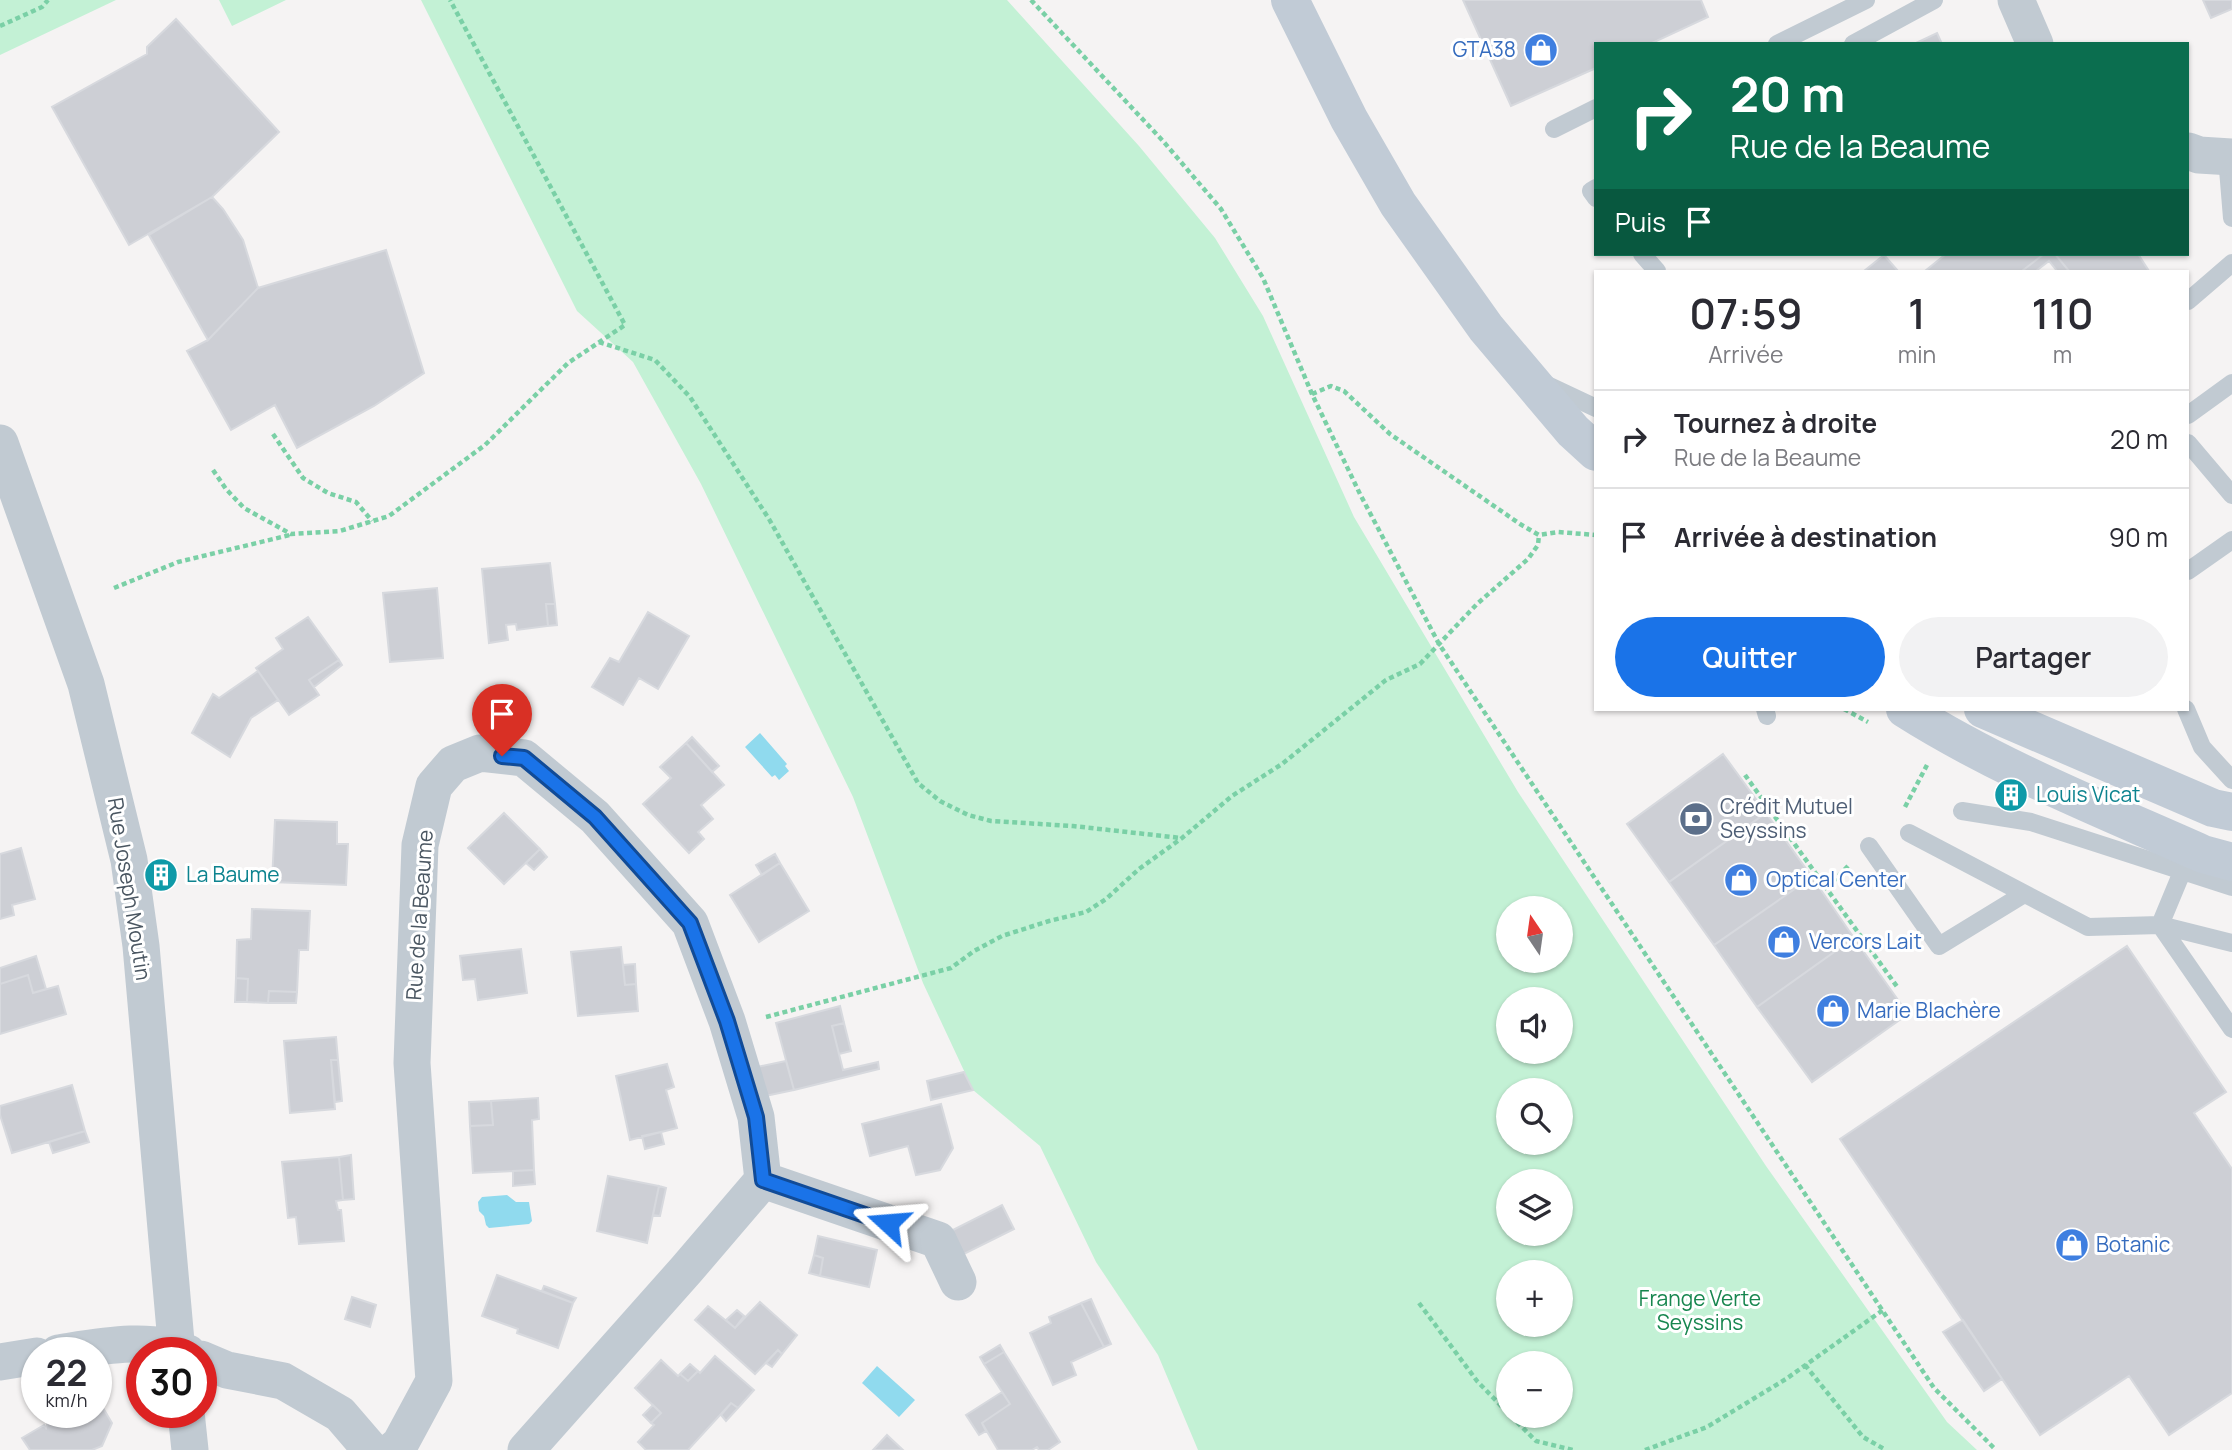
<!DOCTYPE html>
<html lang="fr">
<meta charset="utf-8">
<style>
:root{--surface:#fff;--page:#f2f2f3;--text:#2b2b33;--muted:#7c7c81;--line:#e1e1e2;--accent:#1a73e8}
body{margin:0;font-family:Manrope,sans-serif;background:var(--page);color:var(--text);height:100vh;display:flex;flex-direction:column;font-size:26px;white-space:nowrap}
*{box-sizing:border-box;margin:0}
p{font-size:23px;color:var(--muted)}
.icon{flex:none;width:38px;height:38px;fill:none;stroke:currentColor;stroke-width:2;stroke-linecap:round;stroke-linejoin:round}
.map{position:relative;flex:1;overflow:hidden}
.panel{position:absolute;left:1594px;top:270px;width:595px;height:441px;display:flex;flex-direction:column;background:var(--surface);border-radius:0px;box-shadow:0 2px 5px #0004}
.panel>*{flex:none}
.top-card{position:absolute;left:1594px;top:42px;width:595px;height:214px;border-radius:0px;box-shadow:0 2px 5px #0004;background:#0b6e4f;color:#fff;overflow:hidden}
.needle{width:46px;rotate:347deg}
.buttons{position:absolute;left:1496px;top:896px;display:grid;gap:14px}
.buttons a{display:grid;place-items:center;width:77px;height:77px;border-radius:50%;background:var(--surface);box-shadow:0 2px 5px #0004;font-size:35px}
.speed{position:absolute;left:21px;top:1337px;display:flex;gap:14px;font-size:35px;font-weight:700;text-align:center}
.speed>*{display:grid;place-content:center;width:91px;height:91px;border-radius:50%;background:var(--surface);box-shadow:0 2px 5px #0004;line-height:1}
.speed small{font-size:18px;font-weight:400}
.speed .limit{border:10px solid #d22;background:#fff;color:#111}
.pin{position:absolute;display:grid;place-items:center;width:60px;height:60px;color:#fff;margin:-72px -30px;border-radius:50% 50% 50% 0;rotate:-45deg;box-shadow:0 0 7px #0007}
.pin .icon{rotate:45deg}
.me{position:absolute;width:77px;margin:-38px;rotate:289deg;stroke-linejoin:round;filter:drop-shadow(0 0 5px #0008)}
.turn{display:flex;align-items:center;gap:24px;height:147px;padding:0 21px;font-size:32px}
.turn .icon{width:91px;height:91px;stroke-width:2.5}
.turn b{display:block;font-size:49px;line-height:60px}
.then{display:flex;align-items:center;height:66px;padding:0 21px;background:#0003;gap:14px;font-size:26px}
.eta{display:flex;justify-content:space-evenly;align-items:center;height:119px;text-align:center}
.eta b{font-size:42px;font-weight:600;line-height:49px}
.cta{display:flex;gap:14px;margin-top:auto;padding:14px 21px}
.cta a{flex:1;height:80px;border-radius:42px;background:var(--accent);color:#fff;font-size:28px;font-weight:600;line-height:80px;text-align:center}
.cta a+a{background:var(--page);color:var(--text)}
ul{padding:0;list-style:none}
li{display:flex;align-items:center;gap:21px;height:98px;padding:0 21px;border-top:2px solid var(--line)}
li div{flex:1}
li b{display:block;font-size:26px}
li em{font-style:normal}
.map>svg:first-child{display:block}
</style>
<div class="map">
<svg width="2232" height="1450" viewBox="0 0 2232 1450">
<rect width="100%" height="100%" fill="#f5f3f3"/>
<path fill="#c3f1d5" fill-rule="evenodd" d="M0 0H116L0 55Z
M219 0H286L232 26Z
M421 0H1007L1139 146 1215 238 1263 316 1354 517 1518 792 1766 1166 1947 1422 1977 1450H1198L1158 1355 1096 1262 1040 1146 973 1090 923 983 853 797 701 484 633 362 577 311ZM1508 908H1561V961H1508ZM1508 999H1561V1052H1508ZM1508 1090H1561V1143H1508ZM1508 1181H1561V1234H1508ZM1508 1272H1561V1325H1508ZM1508 1363H1561V1416H1508Z"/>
<path fill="#90daee" d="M760 733 787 764 785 766 789 771 779 780 775 775 772 777 745 747Z
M507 1195 516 1202H529L532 1221 529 1224 489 1228 486 1225 484 1216 479 1211 478 1202 482 1197Z
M877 1366 915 1400 899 1417 862 1383Z"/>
<path fill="#cdcfd5" stroke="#d7d9de" stroke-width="2" d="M1463 0H1701L1708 17 1650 44H1596V68L1511 106Z
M2203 0H2232V9L2211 18Z
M176 19 279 132 212 197 129 245 52 107 147 54V47Z
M1937 33 1942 44H1914Z
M212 197 223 209 243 240 258 288 208 340 149 235Z
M386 250 424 373 374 406 297 448 275 405 231 430 187 351 208 340 258 288Z
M1946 254H2044L2022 271H1925Z
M2044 254H2055L2069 271H2057L2049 261 2036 271H2022Z
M2055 254H2138L2149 271H2069Z
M1884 255 1898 271H1864Z
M550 563 555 604H546L548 626 517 630 516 624 506 625 508 640 489 643 482 569Z
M437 588 443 658 390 662 383 593Z
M546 604H555L557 625 548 626Z
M648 612 689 636 658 689 639 678 623 705 592 687 610 658 619 662Z
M308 617 339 660 309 680 319 695 289 715 256 668 283 649 276 638Z
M339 660 342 665 314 687 309 680Z
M258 671 278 700 251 718 230 757 192 733 213 694 219 698Z
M692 737 719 766 712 772 686 743Z
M686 743 724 785 701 805 713 819 698 832 704 839 689 853 643 804 671 778 660 767Z
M1723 754 1766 813 1669 882 1627 824Z
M2003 785 2023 796 2019 804 1999 794Z
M504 813 540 849 504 884 468 848Z
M1766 813 1812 877 1714 945 1669 882Z
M275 820 337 822V844H348L346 885 272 882Z
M21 848 35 899 12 905 14 915 0 919V854Z
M540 849 547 857 534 870 526 863Z
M775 854 780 863 762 875 756 865Z
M165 862 167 885 158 887 155 864Z
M780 863 809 911 759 942 730 895Z
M1812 877 1854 938 1757 1007 1714 945Z
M252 909 310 911 308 950H299L297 992 269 991 268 1003 247 1002 248 979 236 978 237 940 251 939Z
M1854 938 1908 1014 1812 1082 1757 1007Z
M2127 946 2226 1092 2194 1113 2232 1169V1393L2169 1435 2129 1376 2040 1435 1840 1139Z
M621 947 625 985 636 984 638 1011 578 1016 571 952Z
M521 949 527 993 478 1000 475 979 463 980 460 956Z
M36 956 46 989 33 993 28 975 0 984V968Z
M635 964 636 984 625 985 623 965Z
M28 975 33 993 58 986 66 1014 0 1034V984Z
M236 978 248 979 247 1002H235Z
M269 991 297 992 296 1003H268Z
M840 1006 844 1023 832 1026 843 1070 878 1062 879 1069 794 1090 776 1023Z
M844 1023 851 1051 839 1054 832 1026Z
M336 1037 338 1060H331L335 1109 290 1113 284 1041Z
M331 1060H338L342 1101 335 1102Z
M786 1061 794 1090 765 1096 757 1067Z
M667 1064 674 1087 666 1090 677 1128 630 1140 616 1076Z
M964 1072 973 1090 931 1100 927 1081Z
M72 1085 85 1131 12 1153 0 1115V1106Z
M538 1098 539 1119 532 1120 534 1170 473 1173 470 1126 493 1125 491 1101Z
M491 1101 493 1125 470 1126 469 1102Z
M941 1104 953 1148 940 1170 916 1175 908 1146 870 1156 862 1124Z
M85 1131 89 1142 53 1153 49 1142Z
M661 1132 664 1144 645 1149 642 1136Z
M351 1155 354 1199 343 1200 339 1157Z
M339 1157 343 1200 336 1201 338 1210H341L344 1241 299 1244 296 1217 288 1218 282 1162Z
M534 1170 535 1184 513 1186V1171Z
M608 1176 659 1186 647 1243 597 1231Z
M659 1186 666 1188 660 1216 653 1215Z
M1002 1205 1014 1229 960 1256 949 1232Z
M818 1236 877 1250 869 1287 820 1276 823 1258 814 1255Z
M814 1255 823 1258 820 1276 809 1273Z
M497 1275 573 1303 558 1348 517 1333 518 1329 482 1316Z
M544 1286 576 1298 573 1303 542 1291Z
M352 1297 376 1305 370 1327 345 1319Z
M1091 1299 1111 1344 1104 1347 1081 1303Z
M760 1302 797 1335 782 1354 778 1350 755 1374 695 1320 708 1306 735 1328Z
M1081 1303 1104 1347 1071 1362 1076 1375 1053 1385 1030 1333 1051 1323 1049 1317Z
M737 1310 744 1316 735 1328 726 1320Z
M1963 1320 2002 1379 1984 1391 1943 1332Z
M1000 1345 1004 1352 984 1364 980 1357Z
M778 1350 782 1354 772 1367 766 1363Z
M1004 1352 1060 1442 1048 1450H1039L1037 1447 1032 1450H998L982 1423 1010 1404 984 1364Z
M715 1356 754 1390 738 1408 731 1403 688 1450H646L638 1442 654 1425 651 1423 661 1413 635 1388 661 1360 678 1376 680 1374 688 1381 698 1371 700 1373Z
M690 1364 698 1371 688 1381 680 1374Z
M1002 1392 1010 1404 982 1423 986 1431 979 1435 966 1415Z
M96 1400 99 1401 112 1423 102 1446 92 1450H30L22 1438 44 1425 46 1428 51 1412H96Z
M731 1403 738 1408 726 1421 721 1415Z
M653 1405 661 1413 651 1423 643 1415Z
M887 1435 903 1450H873Z"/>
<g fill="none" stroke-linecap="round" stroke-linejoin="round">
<path stroke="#7ad0a6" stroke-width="4.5" stroke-dasharray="5 3.5" stroke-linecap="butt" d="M1031 0 1163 141 1221 209 1263 278 1312 394 1360 494 1439 644 1934 1388 1996 1450
M0 26 42 7 48 0
M599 342 655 360 690 397 769 519 918 783 940 801 968 815 991 821 1073 826 1181 838
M1312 394 1331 386 1344 391 1390 434 1520 524 1539 535 1558 532 1596 535
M273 434 303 478 328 493 356 502 372 521
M213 470 226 489 244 508 291 534 340 531 389 516 485 445 568 363 625 325 450 0
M114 588 178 562 290 535
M1844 709 1868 722
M1745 775 1898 988
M1905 807 1927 765
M1827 888 1848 866
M766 1017 951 968 974 951 1002 936 1049 921 1086 912 1106 899 1139 869 1182 838 1232 796 1282 764 1386 680 1420 664 1477 604 1528 559 1538 545 1539 535
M1419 1303 1477 1381 1508 1413
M1805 1365 1863 1437 1886 1450
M1511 1416 1536 1441 1573 1450
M1645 1450 1707 1427 1786 1379 1883 1310"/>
<path stroke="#c1cad2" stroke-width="18" d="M1777 44 1866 0
M1853 44 1934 0
M1554 129 1596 108
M2227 157 2232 218
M1596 188 1591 191 1596 198
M1642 254 1657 271
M2188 301 2232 263
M1545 384 1596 408
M2188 415 2232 383
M2188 443 2232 495
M2188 571 2232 540
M1765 709 1767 716
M2186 709 2202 747 2232 780
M1962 811 2031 822 2232 887
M1909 833 2088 927 2160 925 2232 1029
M1869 846 1939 946 2024 894
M2182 872 2160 925 2232 943"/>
<path stroke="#c1cad2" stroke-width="37" d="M2016 0 2035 44
M2188 151 2199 155 2232 157
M0 443 86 684 129 860 141 946 177 1353
M763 1180 938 1240 958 1282
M58 1353C97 1347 151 1336 188 1353
M201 1359 227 1370 283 1381 340 1414 371 1450
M0 1362 37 1356
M186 1412 190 1450
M393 1450 400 1444 434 1381 412 1063 420 845 434 786 453 764 480 753 524 758 595 817 690 923 727 1021 756 1117 763 1180 686 1270 526 1450"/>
<path stroke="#c1cbd6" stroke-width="38" d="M1290 0 1349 119 1398 204 1486 328 1573 431 1596 452
M1905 709C1998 768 2102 809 2203 854L2232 862
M1983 709 2213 808 2232 812"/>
</g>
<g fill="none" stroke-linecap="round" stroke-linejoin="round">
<g stroke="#114b97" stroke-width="18">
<path id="route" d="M502 756 524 758 595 817 690 923 727 1021 756 1117 763 1180 888 1223"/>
</g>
<use href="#route" stroke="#1a73e8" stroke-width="12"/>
</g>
<defs>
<g id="shop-disc" transform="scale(1.75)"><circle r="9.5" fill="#3f7fe0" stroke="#fff"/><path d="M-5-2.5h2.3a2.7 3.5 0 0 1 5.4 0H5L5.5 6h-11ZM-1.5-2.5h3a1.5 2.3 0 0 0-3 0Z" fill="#fff"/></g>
<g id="building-disc" transform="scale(1.75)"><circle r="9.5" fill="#0f9aa8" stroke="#fff"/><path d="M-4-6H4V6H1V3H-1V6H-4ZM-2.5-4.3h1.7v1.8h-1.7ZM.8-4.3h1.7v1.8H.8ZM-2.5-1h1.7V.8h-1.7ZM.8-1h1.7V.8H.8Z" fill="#fff"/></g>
<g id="bank-disc" transform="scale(1.75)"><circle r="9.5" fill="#5c6f8a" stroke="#fff"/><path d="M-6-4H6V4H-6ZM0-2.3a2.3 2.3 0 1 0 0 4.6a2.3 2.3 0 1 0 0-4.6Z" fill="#fff"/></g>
</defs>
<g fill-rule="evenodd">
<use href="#shop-disc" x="1541" y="50"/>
<use href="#building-disc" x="2011" y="795"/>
<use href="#bank-disc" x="1696" y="819"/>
<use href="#building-disc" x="161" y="875"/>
<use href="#shop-disc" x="1741" y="880"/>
<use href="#shop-disc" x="1784" y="942"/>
<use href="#shop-disc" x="1833" y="1011"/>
<use href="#shop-disc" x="2072" y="1245"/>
</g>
<g text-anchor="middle" stroke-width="6" stroke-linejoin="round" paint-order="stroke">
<g font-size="21" fill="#366cbe" stroke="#fff" text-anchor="start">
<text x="1516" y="57" text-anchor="end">GTA38</text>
<text x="1766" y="887">Optical Center</text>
<text x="1809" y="949">Vercors Lait</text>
<text x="1857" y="1018">Marie Blachère</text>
<text x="2096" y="1252">Botanic</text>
</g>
<g font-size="21" fill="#0d838f" stroke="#fff" text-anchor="start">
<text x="2036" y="802">Louis Vicat</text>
<text x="186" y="882">La Baume</text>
</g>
<g font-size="21" fill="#4e5e75" stroke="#fff" text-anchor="start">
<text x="1720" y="814">Crédit Mutuel<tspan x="1720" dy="24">Seyssins</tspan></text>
</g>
<g font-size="21" fill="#4a5661" stroke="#fff">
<text transform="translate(129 889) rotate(81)" y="7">Rue Joseph Moutin</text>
<text transform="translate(420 915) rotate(-86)" y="7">Rue de la Beaume</text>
</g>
<g font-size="21" fill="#17864f" stroke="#fff">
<text x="1700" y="1306">Frange Verte<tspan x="1700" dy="24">Seyssins</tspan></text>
</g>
</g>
</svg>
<div class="buttons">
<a><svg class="needle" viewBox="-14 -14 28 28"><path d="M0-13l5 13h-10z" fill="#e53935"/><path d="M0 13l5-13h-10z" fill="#7c7c81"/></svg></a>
<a><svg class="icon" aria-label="sound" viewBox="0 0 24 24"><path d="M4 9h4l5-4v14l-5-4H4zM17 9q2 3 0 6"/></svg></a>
<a><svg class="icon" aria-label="search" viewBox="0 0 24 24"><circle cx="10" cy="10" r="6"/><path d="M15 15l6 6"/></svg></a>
<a><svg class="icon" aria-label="layers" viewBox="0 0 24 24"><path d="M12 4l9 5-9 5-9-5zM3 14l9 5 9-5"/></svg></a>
<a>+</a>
<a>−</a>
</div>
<div class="speed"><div>22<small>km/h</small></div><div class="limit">30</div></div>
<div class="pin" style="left:502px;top:756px;background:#d93025"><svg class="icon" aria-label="arrive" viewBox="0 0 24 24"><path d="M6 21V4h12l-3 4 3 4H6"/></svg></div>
<svg class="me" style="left:888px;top:1223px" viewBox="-20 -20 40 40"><path d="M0-17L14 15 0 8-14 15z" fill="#1a73e8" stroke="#fff" stroke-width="4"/></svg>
<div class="top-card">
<div class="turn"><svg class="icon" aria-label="right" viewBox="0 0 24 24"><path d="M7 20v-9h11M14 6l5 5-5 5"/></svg><div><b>20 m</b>Rue de la Beaume</div></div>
<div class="then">Puis<svg class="icon" aria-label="arrive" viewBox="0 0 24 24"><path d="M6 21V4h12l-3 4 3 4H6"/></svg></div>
</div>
<section class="panel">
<div class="eta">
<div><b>07:59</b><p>Arrivée</p></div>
<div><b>1</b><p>min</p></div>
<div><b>110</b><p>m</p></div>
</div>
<ul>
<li><svg class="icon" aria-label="right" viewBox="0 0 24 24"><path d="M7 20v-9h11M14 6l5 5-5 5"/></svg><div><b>Tournez à droite</b><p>Rue de la Beaume</p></div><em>20 m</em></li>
<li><svg class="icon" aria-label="arrive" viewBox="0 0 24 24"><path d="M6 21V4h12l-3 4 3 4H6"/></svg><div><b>Arrivée à destination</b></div><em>90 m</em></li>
</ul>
<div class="cta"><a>Quitter</a><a>Partager</a></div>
</section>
</div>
